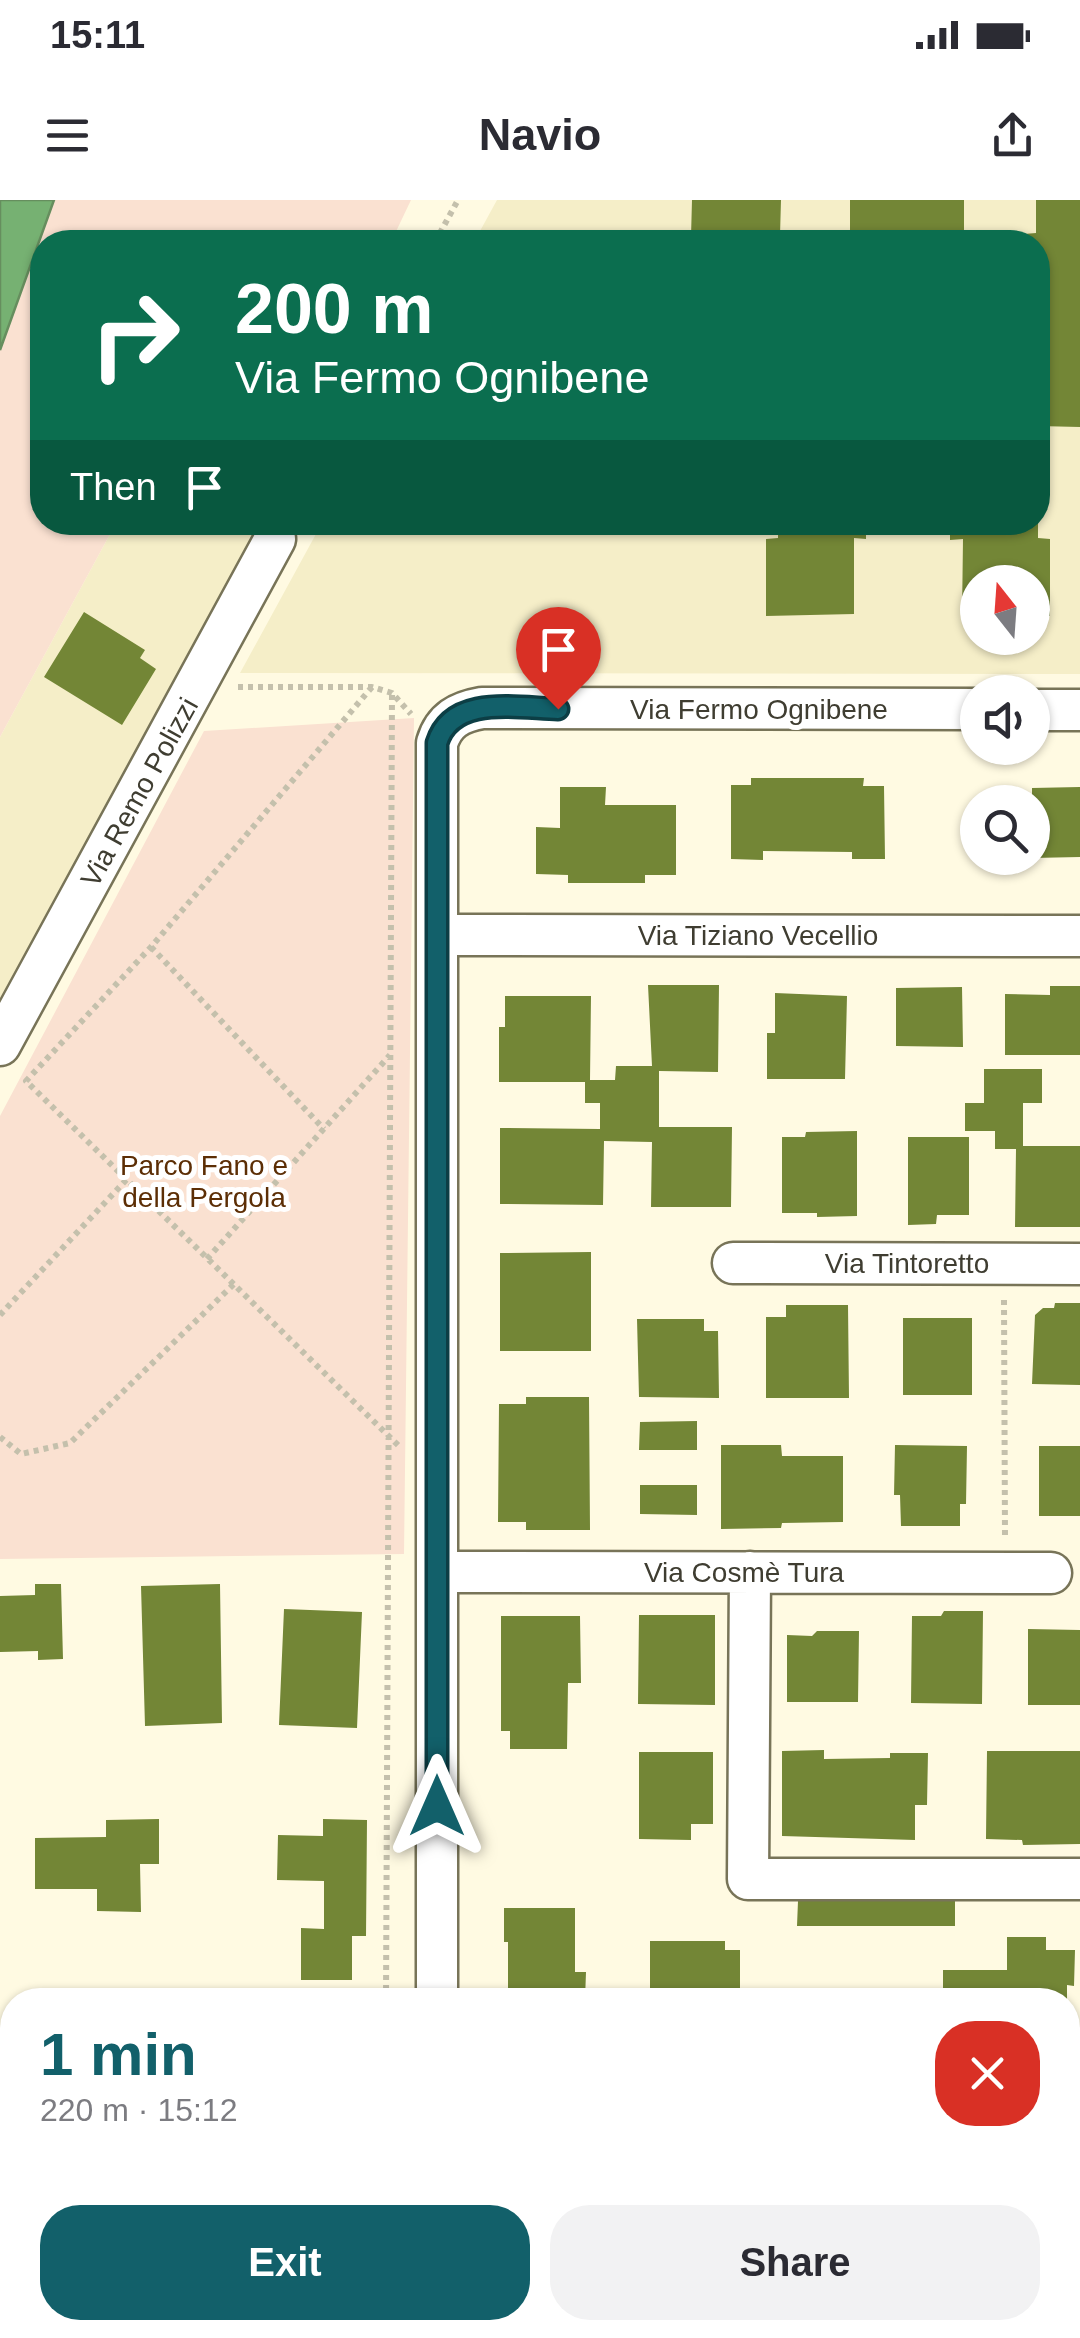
<!DOCTYPE html>
<meta charset="utf-8">
<style>
:root{--surface:#fff;--page:#f2f2f3;--text:#2b2b33;--muted:#7c7c81;--accent:#12606a}
body{margin:0;font-family:Helvetica,sans-serif;background:var(--page);color:var(--text);height:100vh;display:flex;flex-direction:column;font-size:38px;white-space:nowrap}
*{box-sizing:border-box;margin:0}
p{font-size:32px;color:var(--muted)}
.icon{flex:none;width:55px;height:55px;fill:none;stroke:currentColor;stroke-width:2;stroke-linecap:round;stroke-linejoin:round}
.map{position:relative;flex:1;overflow:hidden}
.panel{position:absolute;left:0px;top:1788px;width:1080px;height:352px;display:flex;flex-direction:column;background:var(--surface);border-radius:40px 40px 0 0;box-shadow:0 2px 8px #0004}
.panel>*{flex:none}
.top-card{position:absolute;left:30px;top:30px;width:1020px;height:305px;border-radius:40px;box-shadow:0 2px 8px #0004;background:#0b6e4f;color:#fff;overflow:hidden}
.needle{width:65px;rotate:343deg}
.buttons{position:absolute;left:960px;top:365px;display:grid;gap:20px}
.buttons a{display:grid;place-items:center;width:90px;height:90px;border-radius:50%;background:var(--surface);box-shadow:0 2px 8px #0004;font-size:50px}
.pin{position:absolute;display:grid;place-items:center;width:85px;height:85px;color:#fff;margin:-102px -42px;border-radius:50% 50% 50% 0;rotate:-45deg;box-shadow:0 0 10px #0007}
.pin .icon{rotate:45deg}
.me{position:absolute;width:110px;margin:-55px;rotate:0deg;stroke-linejoin:round;filter:drop-shadow(0 0 8px #0008)}
.turn{display:flex;align-items:center;gap:35px;height:210px;padding:0 40px;font-size:45px}
.turn .icon{width:130px;height:130px;stroke-width:2.5}
.turn b{display:block;font-size:70px;line-height:85px}
.then{display:flex;align-items:center;height:95px;padding:0 40px;background:#0003;gap:20px;font-size:38px}
.round{display:grid;place-items:center;flex:none;width:105px;height:105px;border-radius:40px;background:var(--page)}
.head{display:flex;align-items:center;justify-content:space-between;height:170px;padding:0 40px}
h1{font-size:60px;font-weight:600;line-height:75px;color:var(--accent)}
.primary-button{display:flex;gap:20px;margin-top:auto;padding:20px 40px}
.primary-button a{flex:1;height:115px;border-radius:40px;background:var(--accent);color:#fff;font-size:40px;font-weight:600;line-height:115px;text-align:center}
.primary-button a+a{background:var(--page);color:var(--text)}
.status{display:flex;justify-content:space-between;align-items:center;height:70px;padding:0 50px;background:var(--surface);direction:ltr}
.status svg{height:28px;fill:currentColor}
header{display:flex;justify-content:space-between;align-items:center;height:130px;padding:0 40px;background:var(--surface);font-size:45px;font-weight:600}
.map>svg:first-child{display:block}
</style>
<div class="status"><b>15:11</b><svg viewBox="0 0 49 12"><path d="M0 12V9h3v3zM5 12V6h3v6zM10 12V3h3v9zM15 12V0h3v12zM26 1h20v11H26zM47 4h2v5h-2z"/></svg></div>
<header><svg class="icon" aria-label="menu" viewBox="0 0 24 24"><path d="M4 6h16M4 12h16M4 18h16"/></svg>Navio<svg class="icon" aria-label="share" viewBox="0 0 24 24"><path d="M12 15V3M7 8l5-5 5 5M5 13v7h14v-7"/></svg></header>
<div class="map">
<svg width="1080" height="2138" viewBox="0 0 1080 2138">
<rect width="100%" height="100%" fill="#fffae2"/>
<path fill="#f5eec8" fill-rule="evenodd" d="M497 0H1080V474L240 473 322 323 1038 322V42H474ZM978 382H1032V438H978Z
M116 323H275L0 815V537Z"/>
<path fill="#fae1d1" d="M54 0H411L391 42H42V322L116 323 0 537V150Z
M414 518 404 1354 0 1359V916L204 531Z"/>
<path fill="#76b172" stroke="#668e5e" stroke-width="2.5" d="M0 0H54L0 150Z"/>
<path fill="#738636" d="M692 0H781L780 35H793V42H704V37H691Z
M850 0H964V39H944V42H869V39H850Z
M1036 0H1080V227L1038 226V42H1024V34L1036 33Z
M778 322H866V339L854 338V414L766 416V339L778 338Z
M950 322H1038V338L1050 339V416H1032V382H978V416H962L963 339 950 340Z
M84 412 145 450 140 458 156 469 122 525 44 477Z
M751 578H864L863 586H884L885 659H852V652L763 651V660L731 659V585H751Z
M560 587H606L605 605H676V675H645V683H568V675L536 674V627L560 628Z
M1080 587V657L1032 658V588Z
M648 785H719L718 872 659 871V927H732L731 1007H651L652 942 604 941 603 1005 500 1004V928L600 929V903H585V882H499V827H505V796H591L590 880H615L616 866H652Z
M1050 786H1080V855H1005V794L1050 795Z
M962 787 963 847 896 846V788Z
M775 793 847 796 845 879H767V833H775Z
M984 869H1042V903H1023V946H1080V1027H1015L1016 949H995V931H965V903H984Z
M857 931V1016L817 1017V1013H782V937H805L806 932Z
M908 937H969V1015H937L936 1024 908 1025Z
M591 1052V1151H500V1053Z
M1055 1103H1080V1185L1032 1184 1035 1115 1043 1108H1054Z
M786 1105H848L849 1198H766V1117H786Z
M903 1118H972V1195H903Z
M637 1119H704V1131H718L719 1198 639 1197Z
M526 1197H589L590 1330H526V1322H498L499 1204H526Z
M697 1221V1250H639L640 1222Z
M721 1245H781L782 1256H843V1322L782 1323 781 1328 721 1329Z
M895 1245 967 1246 966 1304H960V1326H901L900 1295H894Z
M1039 1246H1080V1316H1039Z
M640 1285H697V1315L640 1314Z
M35 1384H61L63 1459 38 1460V1451L0 1452V1396L35 1395Z
M220 1384 222 1523 145 1526 141 1386Z
M284 1409 362 1412 357 1528 279 1525Z
M944 1411H983L982 1504 911 1503 912 1416H941Z
M639 1415H715V1505L638 1504Z
M501 1416H580L581 1483H568L567 1549H510V1531H501Z
M1028 1429 1080 1430V1505H1028Z
M817 1431H859L858 1502H787V1435L812 1436Z
M824 1550V1559L890 1558V1553H928L927 1605H915V1640L782 1636V1551Z
M987 1551H1080V1644L1023 1645 1022 1640 986 1639Z
M639 1552H713V1624H691V1640L639 1639Z
M159 1619V1664H140L141 1712 97 1711V1689H35V1638L106 1637V1620Z
M323 1619 367 1620 366 1736H352V1780H301V1728L324 1729V1681L277 1680 278 1635 323 1636Z
M798 1701H955V1726H797Z
M504 1708H575V1772H586L585 1800H508V1742H504Z
M1007 1737H1046V1750H1075L1074 1786 1067 1785V1800H943V1770H1007Z
M650 1741H725V1750H740V1794H734V1800H650Z
M0 1964H7L8 2010H0Z
M628 2128H686L687 2138H629Z"/>
<g fill="none" stroke-linecap="round" stroke-linejoin="round">
<g stroke="#787458" stroke-width="45">
<path id="minor" d="M1032 510H1080
M437 735 1080 736
M0 845 275 339
M733 1063 1080 1064
M437 1372 1051 1373
M750 1372 748 1679H1080
M437 1800V543C444 520 459 512 482 508L978 509
M13 2128 72 2130 79 2138
M525 2128 534 2138
M585 2138 587 2128"/>
</g>
<g stroke="#787458" stroke-width="55">
<path id="tertiary" d="M1068 2023H1080
M161 2138 182 2128
M286 2138 310 2128"/>
</g>
<path stroke="#c4c0ac" stroke-width="6" stroke-dasharray="5 5" stroke-linecap="butt" d="M435 42 458 0
M238 487H372L392 493 411 514
M372 487 151 747 26 881 400 1247
M151 747 324 929
M207 1059 390 855
M1004 1100 1005 1337
M0 1115 127 979
M0 1237 21 1254 70 1243 234 1084
M386 1800 392 493
M986 2128 987 2138"/>
<use href="#minor" stroke="#fff" stroke-width="40"/>
<use href="#tertiary" stroke="#fff" stroke-width="50"/>
</g>
<g fill="none" stroke-linecap="round" stroke-linejoin="round">
<g stroke="#0c3e45" stroke-width="25">
<path id="route" d="M437 1606V543C452 494 518 508 558 509"/>
</g>
<use href="#route" stroke="#12606a" stroke-width="18"/>
</g>
<g text-anchor="middle" stroke-width="10" stroke-linejoin="round" paint-order="stroke">
<g font-size="28" fill="#3f3d31" stroke="#fff">
<text x="759" y="519">Via Fermo Ognibene</text>
<text transform="translate(139 592) rotate(-61)" y="10">Via Remo Polizzi</text>
<text x="758" y="745">Via Tiziano Vecellio</text>
<text x="907" y="1073">Via Tintoretto</text>
<text x="744" y="1382">Via Cosmè Tura</text>
</g>
<g font-size="28" fill="#5c2e05" stroke="#fff">
<text x="204" y="975">Parco Fano e<tspan x="204" dy="32">della Pergola</tspan></text>
</g>
</g>
</svg>
<div class="buttons">
<a><svg class="needle" viewBox="-14 -14 28 28"><path d="M0-13l5 13h-10z" fill="#e53935"/><path d="M0 13l5-13h-10z" fill="#7c7c81"/></svg></a>
<a><svg class="icon" aria-label="sound" viewBox="0 0 24 24"><path d="M4 9h4l5-4v14l-5-4H4zM17 9q2 3 0 6"/></svg></a>
<a><svg class="icon" aria-label="search" viewBox="0 0 24 24"><circle cx="10" cy="10" r="6"/><path d="M15 15l6 6"/></svg></a>
</div>
<div class="pin" style="left:558px;top:509px;background:#d93025"><svg class="icon" aria-label="arrive" viewBox="0 0 24 24"><path d="M6 21V4h12l-3 4 3 4H6"/></svg></div>
<svg class="me" style="left:437px;top:1606px" viewBox="-20 -20 40 40"><path d="M0-17L14 15 0 8-14 15z" fill="#12606a" stroke="#fff" stroke-width="4"/></svg>
<div class="top-card">
<div class="turn"><svg class="icon" aria-label="right" viewBox="0 0 24 24"><path d="M7 20v-9h11M14 6l5 5-5 5"/></svg><div><b>200 m</b>Via Fermo Ognibene</div></div>
<div class="then">Then<svg class="icon" aria-label="arrive" viewBox="0 0 24 24"><path d="M6 21V4h12l-3 4 3 4H6"/></svg></div>
</div>
<section class="panel">
<div class="head"><div><h1>1 min</h1><p>220 m · 15:12</p></div><a class="round" style="background:#d93025;color:#fff"><svg class="icon" aria-label="close" viewBox="0 0 24 24"><path d="M6 6l12 12M18 6L6 18"/></svg></a></div>
<div class="primary-button"><a>Exit</a><a>Share</a></div>
</section>
</div>
